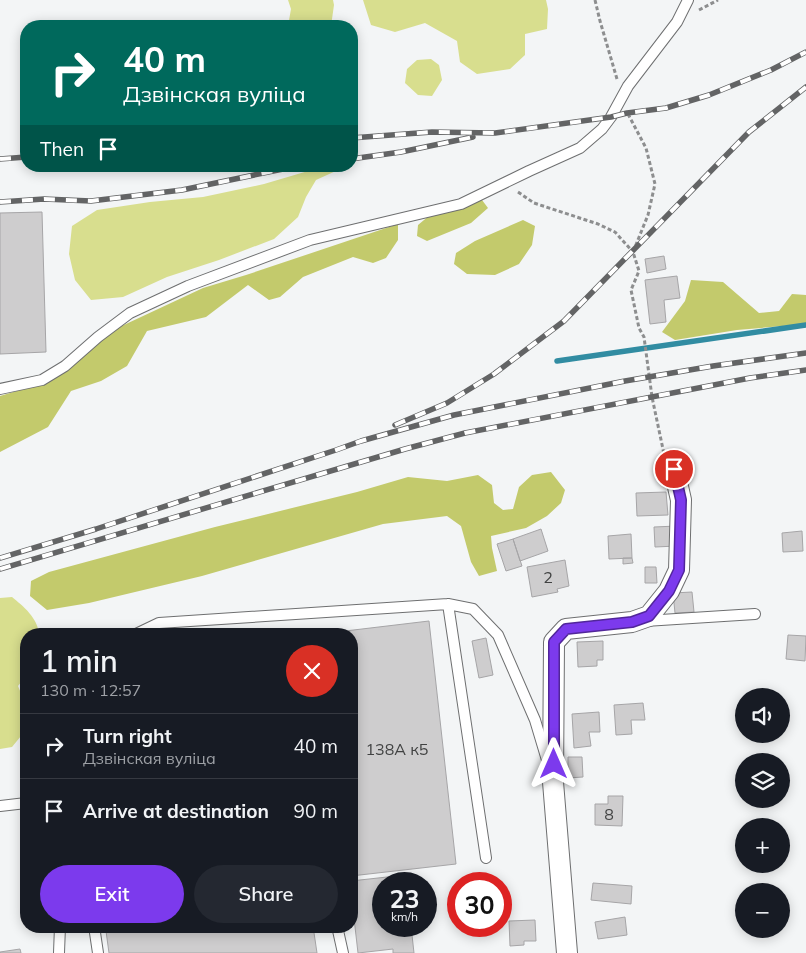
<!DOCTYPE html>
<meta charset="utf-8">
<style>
:root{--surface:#171b24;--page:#242831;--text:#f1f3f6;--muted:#9ea1a6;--line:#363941;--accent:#7c3aed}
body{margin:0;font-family:Mulish,sans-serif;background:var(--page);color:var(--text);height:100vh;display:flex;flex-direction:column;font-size:19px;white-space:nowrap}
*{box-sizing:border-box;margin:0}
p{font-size:16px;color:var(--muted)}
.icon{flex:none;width:28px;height:28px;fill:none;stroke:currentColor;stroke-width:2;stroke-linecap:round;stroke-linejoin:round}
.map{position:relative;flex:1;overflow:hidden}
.drawer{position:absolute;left:20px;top:628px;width:338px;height:305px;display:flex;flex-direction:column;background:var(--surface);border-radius:20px;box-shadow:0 2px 12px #0003}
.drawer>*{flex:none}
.guide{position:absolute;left:20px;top:20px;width:338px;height:152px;border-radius:20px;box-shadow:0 2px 12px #0003;background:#00695c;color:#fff;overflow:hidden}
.controls{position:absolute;left:735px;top:688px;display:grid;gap:10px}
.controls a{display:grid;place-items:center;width:55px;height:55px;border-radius:50%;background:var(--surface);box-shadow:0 2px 12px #0003;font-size:25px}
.speed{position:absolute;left:372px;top:872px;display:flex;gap:10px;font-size:25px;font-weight:700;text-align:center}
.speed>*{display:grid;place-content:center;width:65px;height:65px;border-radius:50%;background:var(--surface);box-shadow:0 2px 12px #0003;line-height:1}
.speed small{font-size:12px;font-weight:400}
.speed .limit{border:8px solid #d22;background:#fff;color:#111}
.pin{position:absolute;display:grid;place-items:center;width:42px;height:42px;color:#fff;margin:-21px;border:2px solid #fff;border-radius:50%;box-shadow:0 1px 5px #0007}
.me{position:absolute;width:55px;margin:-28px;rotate:0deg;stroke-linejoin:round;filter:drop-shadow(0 0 4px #0008)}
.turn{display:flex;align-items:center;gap:18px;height:105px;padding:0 20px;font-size:22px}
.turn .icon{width:65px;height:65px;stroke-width:2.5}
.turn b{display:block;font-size:35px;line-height:42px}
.then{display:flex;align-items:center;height:48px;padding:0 20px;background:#0003;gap:10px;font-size:19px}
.round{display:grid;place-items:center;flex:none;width:52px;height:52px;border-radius:26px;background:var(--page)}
.head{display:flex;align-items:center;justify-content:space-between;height:85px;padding:0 20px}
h1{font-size:30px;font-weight:600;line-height:38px}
.primary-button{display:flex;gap:10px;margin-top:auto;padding:10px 20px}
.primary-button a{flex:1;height:58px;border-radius:30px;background:var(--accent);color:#fff;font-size:20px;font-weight:600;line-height:58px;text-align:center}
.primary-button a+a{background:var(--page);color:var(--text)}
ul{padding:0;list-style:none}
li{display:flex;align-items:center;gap:15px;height:65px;padding:0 20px;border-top:1px solid var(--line)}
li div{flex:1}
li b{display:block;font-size:19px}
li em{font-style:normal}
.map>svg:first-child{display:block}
</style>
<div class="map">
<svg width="806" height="953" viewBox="0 0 806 953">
<rect width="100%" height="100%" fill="#f3f5f6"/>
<path fill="#d8de8e" d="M288 0H333L334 5 331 26H288L291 9Z
M363 0H546L548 9 547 29 525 34V55L510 69 477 74 460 62 457 41 425 23 395 32 371 25Z
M431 59 439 65 442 80 432 96 418 95 405 83 407 69 417 60Z
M325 166H336L338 170 316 180 306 197 298 217 274 239 219 260 167 277 123 297 91 300 75 280 69 254 72 226 97 210 150 202 203 197 264 184Z
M12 597C23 606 38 618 39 634H26V676L18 686 25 703 21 736 12 747 0 749V598Z"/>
<path fill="#c3ca6c" d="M482 200 488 208 471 223 427 241 417 236 418 225 430 215Z
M523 220 535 226 532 245 519 264 495 275 467 274 454 264 456 253 475 241Z
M398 224V240L386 258 373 263 353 257 303 277 280 297 269 300 248 285 206 317 147 331 127 366 101 381 71 391 48 427 0 452V396L50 381 96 338 203 288 246 275Z
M691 280 723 282 759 313 779 311 792 294 806 295V324L737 330 675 340 662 332 685 301Z
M551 472 565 490 561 503 547 516 526 528 491 536 492 548 497 571 479 576 471 562 461 526 447 516 383 524 202 576 89 603 47 610 30 596 31 581 49 572 215 527 357 492 408 477 447 481 478 475 492 485 494 503 503 510 513 509 519 487 532 475Z"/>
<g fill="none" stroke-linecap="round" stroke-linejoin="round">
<path stroke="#318ca2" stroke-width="5.5" d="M557 361 806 325"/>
</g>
<path fill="#cecdce" stroke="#a6a5a7" d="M42 212 46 352 0 354V213Z
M664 256 666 269 647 273 645 259Z
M677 276 680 298 664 300 666 322 650 324 645 280Z
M666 492 668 515 637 516 636 493Z
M677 526V546L655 547 654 527Z
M541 529 548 551 520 561 513 539Z
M802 531 803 551 783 552 782 533Z
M631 534 632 558 609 559 608 536Z
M513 539 522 566 506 571 497 544Z
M623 558H632L633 563 623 564Z
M565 560 569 586 557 589 558 592 532 597 527 567Z
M645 567H656L657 583H645Z
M692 592 694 612 675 613 673 593Z
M429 621 456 864 351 876V634H320Z
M788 635 806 636 805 661 786 659Z
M486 638 493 675 479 678 472 641Z
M603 641V660H597V666L578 667 577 642Z
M643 703 645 720H631L632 734 616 735 614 705Z
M599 712 600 732H589L591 746 574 748 572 714Z
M568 757H582L583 777 568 778Z
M608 796H623L622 826 595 825V804H608Z
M405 875 406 884H384V926H411L414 953H393V949L358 953 351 892V881Z
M593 883 632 886 631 904 591 900Z
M625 917 627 935 598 939 595 922Z
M535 920 536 941H524V945L510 946 509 921Z
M142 926H313L317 953H109L106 931Z
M20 949 21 953H0V952Z"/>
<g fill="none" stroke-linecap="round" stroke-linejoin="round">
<g stroke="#6e6f70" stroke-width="12">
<path id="lane" d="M0 389 42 380 65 366 98 337 130 313 188 286 310 240 461 204 529 171 580 148 602 129 611 117 628 86 677 22 688 0
M448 604 486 858
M645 621 755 614
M136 634 159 623 448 604 473 609 498 635 535 720 547 760
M0 806 26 803
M94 926 98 953
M337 926 343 953
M59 953 60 926"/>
</g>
<g stroke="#6e6f70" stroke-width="22">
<path id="street" d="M567 953 553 782 554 642 566 629 632 622 649 616 669 591 679 570 681 500 674 469"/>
</g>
<path stroke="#8d8e8f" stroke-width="3" stroke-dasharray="4 2.5" stroke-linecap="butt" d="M595 0 600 21 617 79
M699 10 718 0
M628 114 646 148 655 184 648 215 633 252 639 271 631 290 639 328 644 337 652 397 664 454
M518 192 534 203 598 224 615 232 633 252"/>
<use href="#lane" stroke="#fff" stroke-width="10"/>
<use href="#street" stroke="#fff" stroke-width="20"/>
<g stroke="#636465" stroke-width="5.5">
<path id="rail" d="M351 138 432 132 495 133 611 117 627 113 666 108 709 95 771 70 806 52
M0 159 26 157
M351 159 401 152 473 137
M0 202 44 199 91 201 182 190 283 169 304 166
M395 425 447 403 494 374 564 321 749 132 806 87
M0 558 96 529 336 450 361 441 454 415 625 381 713 366 806 353
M0 569 405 449 465 433 750 378 806 370"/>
</g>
<use href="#rail" stroke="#fff" stroke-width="4" stroke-dasharray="11" stroke-linecap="butt"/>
</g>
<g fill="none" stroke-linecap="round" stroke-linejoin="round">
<g stroke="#51269a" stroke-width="12">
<path id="route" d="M554 764V642L566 629 632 622 649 616 669 591 679 570 681 500 674 469"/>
</g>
<use href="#route" stroke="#7c3aed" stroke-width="9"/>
</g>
<g text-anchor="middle" stroke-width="4" stroke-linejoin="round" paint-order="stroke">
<g font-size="16" fill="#414242">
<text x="548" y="583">2</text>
<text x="397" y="755">138А к5</text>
<text x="609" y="820">8</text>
</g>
</g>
</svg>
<div class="controls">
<a><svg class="icon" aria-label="sound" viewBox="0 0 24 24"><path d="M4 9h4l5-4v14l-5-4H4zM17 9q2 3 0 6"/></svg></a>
<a><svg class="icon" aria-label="layers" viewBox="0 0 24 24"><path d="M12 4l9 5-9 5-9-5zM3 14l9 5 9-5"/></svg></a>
<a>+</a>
<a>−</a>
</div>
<div class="speed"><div>23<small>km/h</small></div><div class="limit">30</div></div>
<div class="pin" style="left:674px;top:469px;background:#d93025"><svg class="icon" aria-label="arrive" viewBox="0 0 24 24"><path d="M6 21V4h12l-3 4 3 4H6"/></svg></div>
<svg class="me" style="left:554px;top:764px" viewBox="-20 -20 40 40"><path d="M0-17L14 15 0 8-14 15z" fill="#7c3aed" stroke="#fff" stroke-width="4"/></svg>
<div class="guide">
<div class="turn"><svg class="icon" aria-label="right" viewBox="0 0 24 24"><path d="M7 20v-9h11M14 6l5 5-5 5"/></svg><div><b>40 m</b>Дзвінская вуліца</div></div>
<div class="then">Then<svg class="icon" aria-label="arrive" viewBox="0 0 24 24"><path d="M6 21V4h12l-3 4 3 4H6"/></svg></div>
</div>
<section class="drawer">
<div class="head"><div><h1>1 min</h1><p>130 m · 12:57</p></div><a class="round" style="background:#d93025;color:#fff"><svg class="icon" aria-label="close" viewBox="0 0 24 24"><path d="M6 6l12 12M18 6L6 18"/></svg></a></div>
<ul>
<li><svg class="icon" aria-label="right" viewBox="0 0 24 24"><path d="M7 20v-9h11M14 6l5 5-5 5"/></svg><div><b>Turn right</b><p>Дзвінская вуліца</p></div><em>40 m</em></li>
<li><svg class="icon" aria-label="arrive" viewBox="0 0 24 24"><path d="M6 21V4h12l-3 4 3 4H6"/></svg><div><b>Arrive at destination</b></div><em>90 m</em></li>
</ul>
<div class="primary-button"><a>Exit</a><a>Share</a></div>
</section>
</div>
